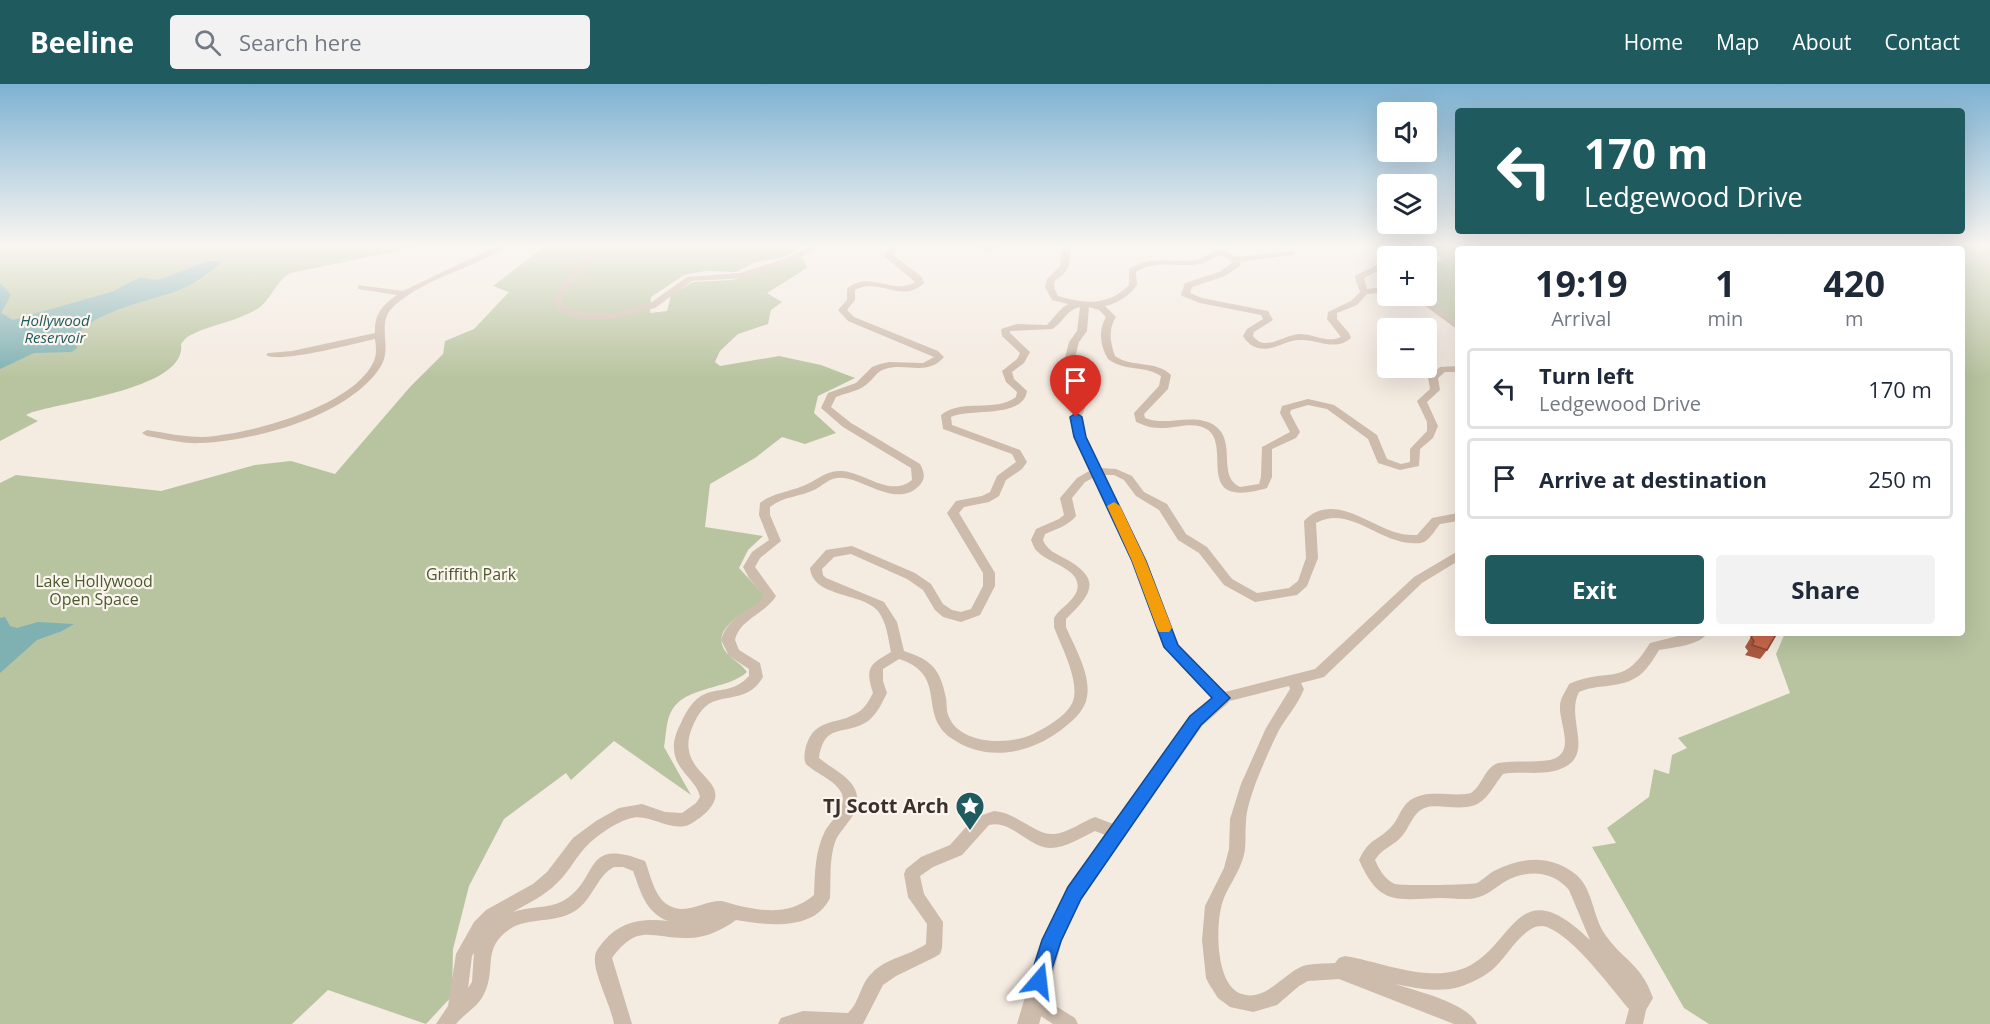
<!DOCTYPE html>
<meta charset="utf-8">
<style>
:root{--surface:#fff;--page:#f2f2f3;--text:#1f2937;--muted:#747a83;--line:#e0e1e3;--accent:#1f5a5e}
body{margin:0;font-family:"Open Sans",sans-serif;background:var(--page);color:var(--text);height:100vh;display:flex;flex-direction:column;font-size:22px;white-space:nowrap}
*{box-sizing:border-box;margin:0}
p{font-size:20px;color:var(--muted)}
.icon{flex:none;width:33px;height:33px;fill:none;stroke:currentColor;stroke-width:2;stroke-linecap:round;stroke-linejoin:round}
.map{position:relative;flex:1;overflow:hidden}
.drawer{position:absolute;left:1455px;top:162px;width:510px;height:390px;display:flex;flex-direction:column;background:var(--surface);border-radius:6px;box-shadow:0 6px 24px #0002}
.drawer>*{flex:none}
.banner{position:absolute;left:1455px;top:24px;width:510px;height:126px;border-radius:6px;box-shadow:0 6px 24px #0002;background:#1f5a5e;color:#fff;overflow:hidden}
.controls{position:absolute;left:1377px;top:18px;display:grid;gap:12px}
.controls a{display:grid;place-items:center;width:60px;height:60px;border-radius:6px;background:var(--surface);box-shadow:0 6px 24px #0002;font-size:30px}
.pin{position:absolute;display:grid;place-items:center;width:51px;height:51px;color:#fff;margin:-62px -26px;border-radius:50% 50% 50% 0;rotate:-45deg;box-shadow:0 0 6px #0007}
.pin .icon{rotate:45deg}
.me{position:absolute;width:66px;margin:-33px;rotate:17deg;stroke-linejoin:round;filter:drop-shadow(0 0 4px #0008)}
.turn{display:flex;align-items:center;gap:21px;height:126px;padding:0 30px;font-size:27px}
.turn .icon{width:78px;height:78px;stroke-width:2.5}
.turn b{display:block;font-size:42px;line-height:51px}
.eta{display:flex;justify-content:space-evenly;align-items:center;height:102px;text-align:center}
.eta b{font-size:36px;font-weight:700;line-height:42px}
.primary-button{display:flex;gap:12px;margin-top:auto;padding:12px 30px}
.primary-button a{flex:1;height:69px;border-radius:6px;background:var(--accent);color:#fff;font-size:24px;font-weight:700;line-height:69px;text-align:center}
.primary-button a+a{background:var(--page);color:var(--text)}
ul{padding:0;list-style:none}
li{display:flex;align-items:center;gap:18px;height:81px;margin:0 12px 9px;padding:0 18px;border:3px solid var(--line);border-radius:6px}
li div{flex:1}
li b{display:block;font-size:22px}
li em{font-style:normal}
header{display:flex;align-items:center;gap:36px;box-sizing:border-box;height:84px;padding:0 30px;background:var(--accent);color:#fff}
header strong{font-size:28px}
nav{display:flex;gap:33px;margin-inline-start:auto;font-size:21px}
.search{width:420px;height:54px;background:var(--page);display:flex;align-items:center;gap:15px;box-sizing:border-box;padding:0 21px;border-radius:6px;color:var(--muted);font-size:22px}
.map>svg:first-child{display:block}
</style>
<header>
<strong>Beeline</strong>
<div class="search"><svg class="icon" aria-label="search" viewBox="0 0 24 24"><circle cx="10" cy="10" r="6"/><path d="M15 15l6 6"/></svg>Search here</div>
<nav><a>Home</a><a>Map</a><a>About</a><a>Contact</a></nav>
</header>
<div class="map">
<svg width="1990" height="940" viewBox="0 0 1990 940">
<rect width="100%" height="100%" fill="#f4ebe1"/>
<path fill="#b8c4a0" d="M0 162H420L291 189C275 197 273 213 260 223 237 239 208 240 186 254L181 260C188 305 61 318 30 329L26 331 38 337 0 357Z
M545 162H803L785 173 756 178 736 188 705 187 684 191 651 213 650 229 667 227 671 211 693 198 733 196 803 174 807 184 767 209 782 218 771 226 768 240 738 250 720 267 715 278 720 282 779 272 821 281 855 294 818 312 814 329 836 349 805 360 782 353 755 374 710 400 705 443 763 452 748 466 739 484 764 511 763 518C747 527 708 545 726 568 732 576 741 579 747 588 727 606 686 602 672 626 666 635 666 652 664 663L691 711 614 657 571 696 566 689 504 735 469 802 453 865 452 912 426 940 328 906 292 940H0V399L16 391 161 407 255 381 291 377 335 390 410 303 443 270 445 257 474 245 509 208 493 202Z
M1426 162H1525L1458 165V239L1420 212H1426L1427 183 1442 175Z
M1777 162H1990V940H1709L1684 924 1592 763 1616 759 1607 744 1649 713 1654 685 1669 690 1672 671 1687 664 1678 654 1790 609 1776 570 1785 549H1962V165H1782Z"/>
<path fill="#7fb0b2" d="M209 177 222 178C209 189 194 200 179 206 159 215 66 232 77 264L72 268 34 269 0 285V199L11 211 1 229 13 236 114 207 140 193 158 196Z
M5 533 10 542 17 544 38 538 74 540 62 547 37 556 0 589V534Z"/>
<g fill="none" stroke-linecap="round" stroke-linejoin="round">
<path fill="#cdbbac" fill-rule="evenodd" d="M497 162H507C498 169 485 174 475 179 448 191 416 202 394 222 375 239 393 262 381 282 351 331 256 357 201 359 183 360 165 355 147 352L142 349 147 346C165 349 184 353 202 353 247 351 354 323 374 277 377 270 376 262 375 255 356 259 279 280 266 271L268 269 292 267 375 249C374 231 382 221 397 211L358 205V201L403 207Z
M591 162H599L561 213 563 221 573 227 587 230 612 229 649 220 687 193 740 189 789 173 810 162H819L795 177 744 194 692 197 655 224 612 235 587 236 567 231 556 224 553 213Z
M891 162H899L893 171 922 193 924 199C901 221 878 192 855 206V216L847 226 854 233 938 267 944 273C927 293 906 278 885 285 876 287 872 298 863 303 855 308 845 309 836 313L831 323 851 339 920 380C924 387 926 394 920 401 896 427 859 390 837 394 829 395 823 401 816 405 801 413 783 412 770 423V431L781 457 760 474 755 483 776 512C765 530 740 535 735 556L739 566 760 579 763 593C745 624 716 604 699 630 666 684 721 690 715 715 713 722 706 729 701 733 696 736 691 741 685 742 665 746 648 728 628 735 613 740 593 754 583 766 574 776 568 789 558 798 545 812 528 819 513 828 529 822 548 825 563 817 601 795 581 752 645 777 651 792 654 812 668 821 686 832 704 816 722 817 727 818 731 820 736 821 765 828 790 831 814 811 815 788 815 767 825 747 831 736 847 724 842 710 836 696 816 690 806 680 803 674 805 668 806 662 815 634 835 641 855 630 864 626 869 617 873 609 865 583 869 581 891 568 888 554 887 539 878 527 862 508 813 514 810 484L826 466 852 462 915 489 931 500 943 520 952 526 961 528 971 525 983 502V489L947 429 956 417 982 412 990 408 997 392 1016 378 1012 370 943 345 941 331C962 314 994 329 1016 313L1017 308 1006 298 1002 287 1017 275 1020 269 1002 252 1001 245 1017 240 1047 241 1062 224 1068 220 1052 216 1045 203 1047 195 1060 182 1063 162H1071C1070 168 1071 177 1068 183 1062 198 1047 191 1058 212 1084 220 1109 222 1129 201V185C1151 171 1171 179 1195 176 1205 174 1212 167 1222 166L1237 173 1294 167V171H1291L1240 178V182L1225 192 1192 203 1190 209 1202 214 1268 227 1273 236 1254 248 1253 252C1265 268 1282 252 1298 250 1313 249 1327 260 1341 253L1327 235 1328 228 1351 217 1360 208 1355 193 1356 191 1388 176V182L1364 194 1367 205 1388 202V208L1367 210 1357 221 1337 229V235L1349 249 1351 254C1335 268 1318 255 1300 256 1285 256 1273 268 1258 264 1251 262 1247 258 1243 252L1247 245 1263 235 1261 231 1200 219 1182 212 1181 210 1185 199 1219 188 1232 179 1229 175 1221 171C1213 173 1207 179 1198 180 1177 184 1156 175 1136 188L1137 201C1129 212 1118 219 1105 222L1116 233C1108 245 1110 258 1115 272 1132 284 1156 276 1171 291L1168 305 1144 330 1145 334C1167 343 1193 328 1214 341 1238 357 1216 392 1240 403L1259 400 1261 393 1262 363 1290 348 1280 329 1282 322 1308 315 1334 321 1377 351 1387 375 1401 380 1410 378V365L1427 347V338L1417 317 1430 305 1428 293 1440 283 1458 282V288H1445L1438 294 1440 306 1427 318 1438 342 1433 354 1420 365 1419 382 1400 386 1378 379 1368 355 1327 325 1308 321 1291 326 1290 329 1300 348 1296 354 1272 365V393L1267 404C1192 426 1232 364 1208 346 1194 336 1174 345 1159 344 1150 344 1144 341 1136 338L1134 329 1159 302 1161 292C1145 281 1125 288 1108 275 1100 261 1098 247 1106 233L1099 226 1089 223 1087 247 1079 258 1073 281 1088 303 1090 313 1081 333V341L1101 384 1116 385 1132 392 1144 408 1167 420 1186 450 1207 463 1232 495 1257 509 1289 504 1298 497 1306 474 1304 437C1332 407 1370 442 1398 449 1404 451 1411 451 1417 451L1432 434 1458 429V437L1440 440C1436 445 1430 455 1424 458 1420 460 1414 459 1410 459 1378 457 1348 421 1316 439L1318 474 1307 502 1297 511 1255 518 1224 501 1199 469 1178 456 1159 426 1136 412 1124 396 1114 391H1105L1145 477 1178 561 1225 608 1315 585 1414 493 1458 467V477L1422 499 1324 593 1301 599 1304 605C1298 621 1286 633 1278 648 1270 664 1263 681 1256 698 1252 710 1246 725 1246 738 1245 747 1246 756 1245 765 1242 788 1225 804 1221 824 1216 845 1216 898 1239 909 1265 920 1282 890 1303 882 1313 879 1325 880 1335 879L1339 874 1345 872C1381 878 1423 897 1459 886 1515 869 1513 781 1590 856L1569 806C1553 787 1528 785 1506 797 1497 802 1489 810 1479 813 1467 817 1454 814 1442 814 1396 815 1380 823 1359 776 1370 753 1377 758 1391 743 1398 736 1400 726 1407 719 1424 703 1451 714 1471 709 1482 702 1485 683 1498 679 1515 676 1533 679 1550 676 1577 670 1559 640 1560 622 1560 614 1566 607 1569 600 1610 582 1622 605 1650 559L1690 549H1708C1698 562 1675 563 1659 566 1645 590 1636 599 1607 602 1597 603 1588 604 1579 608 1564 636 1600 675 1554 687 1537 691 1519 687 1503 690 1484 715 1484 726 1448 723 1441 723 1432 721 1425 724 1413 728 1410 743 1402 752 1394 762 1382 764 1375 776 1379 785 1385 796 1395 800 1402 802 1471 801 1477 799 1484 795 1489 789 1496 786 1521 773 1550 771 1574 789 1593 803 1592 830 1604 849 1622 876 1641 879 1653 914L1646 926 1643 940H1625L1629 925C1609 902 1575 854 1547 843 1526 835 1507 874 1492 886 1482 894 1471 899 1459 903 1438 909 1416 904 1395 900 1416 907 1468 919 1477 940H1454L1339 895 1308 897 1299 902 1277 921 1253 928 1230 923 1218 914 1209 900 1206 894 1202 856 1205 822 1224 784 1229 765 1230 735 1241 700 1266 644 1290 605 1289 602 1222 619 1217 618 1165 563 1133 477 1095 393 1085 398 1072 414 1076 432C1068 442 1056 445 1045 450L1043 456C1047 466 1055 469 1064 474 1103 495 1092 510 1066 535V543C1075 564 1091 590 1087 613 1085 625 1075 635 1066 642 1034 669 988 680 951 654 917 630 949 591 899 575L883 585V597L887 609C882 619 877 630 868 637 844 653 825 637 819 674 837 689 869 700 853 731 848 740 839 748 835 758 829 776 831 796 830 814 814 848 765 841 736 836 722 846 706 854 688 854 651 855 639 838 612 874L632 940H614C611 921 593 889 595 873 595 867 601 861 604 857 621 837 643 834 668 837 645 828 641 808 633 787L623 783H614C598 791 593 813 579 824 558 841 529 832 510 845 481 864 497 885 484 910 478 923 465 929 456 940H436L448 922 456 870 474 838 486 826 533 800 547 788 573 754 596 737 619 724 642 720 665 728 682 729 696 719 700 713C697 696 675 687 674 665 673 657 677 646 681 639 703 590 724 619 749 592V585L729 572 721 556C729 530 750 530 764 512L749 494 743 483 752 468 769 456 759 431 760 419C773 409 788 408 803 402 816 397 826 386 841 387 865 388 890 414 912 396L911 384 843 343 821 324 828 309 856 299 872 283 880 280 889 278 923 279 934 273 848 237 838 226 847 216V205C868 185 893 212 915 198L884 172ZM1080 223 1077 247 1069 258 1063 281C1069 290 1081 301 1080 312 1079 322 1071 330 1071 341L1091 386 1077 394 1060 414 1064 431 1059 435 1036 445 1031 456C1033 460 1034 465 1038 468 1049 480 1086 486 1076 509 1071 519 1059 525 1054 534V543C1061 562 1080 597 1073 617 1068 631 1047 643 1035 649 1012 662 960 661 949 633 946 627 947 620 946 614 940 585 932 576 904 567L897 538 884 518 826 494 823 491 822 485 834 473 851 470 907 495 923 506 935 526 943 533 961 538 980 531 995 502V489L959 429 964 423 989 418 999 412 1006 396 1022 385 1027 378 1020 366 952 341 951 333C971 324 1023 335 1027 307L1014 295 1012 288 1024 279 1030 268 1010 249V247L1052 245C1064 238 1066 226 1080 223ZM474 869 472 898 468 904 472 872Z
M970 162H1006C996 168 980 168 970 162Z
M1394 162H1402L1403 170 1401 172H1393Z
M1526 162H1535L1532 165H1522Z
M1561 162H1569L1572 165H1563Z
M1708 162H1719L1715 165H1703Z
M1729 162H1739L1744 165H1733Z
M1412 212H1421L1458 239V246Z
M994 727C1018 729 1036 752 1055 750 1069 748 1082 738 1095 733L1121 743 1124 748 1121 753 1116 755 1095 747C1082 753 1066 764 1050 764 1028 763 1011 735 989 741L962 771 933 783 920 792 924 810 943 838 942 864 940 870 933 874 896 892 883 901 863 940H778L781 934 803 927 848 929C860 918 860 900 872 889 886 874 909 872 926 860L927 840 908 813 904 790 906 785 921 773 950 761 974 734Z
M1033 908 1075 934 1078 940H1053L1027 923 1024 917 1027 911Z"/>
<path fill="#cdbbac" fill-rule="evenodd" d="M1222 607 1228 609 1231 614 1228 619 1202 642 1081 815 1062 857 1039 940H1017L1042 856 1067 803 1190 632 1216 609Z"/>
</g>
<path fill="#ac5a40" d="M1751 553 1767 566 1760 575 1745 571 1748 567 1745 563Z"/>
<path fill="#c8694b" stroke="#8c4a34" stroke-width="1.5" d="M1755 549H1777L1767 566 1752 561 1754 557 1751 553Z"/>
<linearGradient id="sky" x2="0" y2="1"><stop stop-color="#7eb2d2"/><stop offset="0.55" stop-color="#faf6f2"/><stop offset="1" stop-color="#faf6f2" stop-opacity="0"/></linearGradient>
<rect width="1990" height="293" fill="url(#sky)"/>
<path fill="#1a73e8" stroke="#114b97" stroke-width="1.5" d="M1076 329 1082 333 1086 353 1146 477 1178 561 1230 614 1201 641 1081 815 1061 857 1046 903 1039 906 1032 903 1029 897 1042 856 1068 803 1190 632 1212 614 1164 563 1132 477 1074 353 1070 333Z"/>
<path fill="#f59e0b" d="M1114 418 1120 422 1146 477 1172 544 1169 548H1159L1157 544 1132 477 1107 422Z"/>
<defs>
<g id="sight-pin" transform="scale(1.5)"><path d="M0 17L-7.5 6A9.5 9.5 0 1 1 7.5 6Z" fill="#1f5a5e" stroke="#fbf5ee"/><path d="M0-6L1.8-2.2L6-1.7L2.9 1.2L3.7 5.4L0 3.3L-3.7 5.4L-2.9 1.2L-6-1.7L-1.8-2.2Z" fill="#fff"/></g>
</defs>
<g fill-rule="evenodd">
<use href="#sight-pin" x="970" y="722"/>
</g>
<g text-anchor="middle" stroke-width="4.5" stroke-linejoin="round" paint-order="stroke">
<g font-size="15" font-style="italic" fill="#1f5a5e" stroke="#fbf5ee">
<text x="55" y="242">Hollywood<tspan x="55" dy="17">Reservoir</tspan></text>
</g>
<g font-size="16" fill="#4a5a2e" stroke="#fbf5ee">
<text x="471" y="496">Griffith Park</text>
<text x="94" y="503">Lake Hollywood<tspan x="94" dy="18">Open Space</tspan></text>
</g>
<g font-size="20" font-weight="bold" fill="#3b302b" stroke="#fbf5ee" text-anchor="end">
<text x="949" y="729">TJ Scott Arch</text>
</g>
</g>
</svg>
<div class="controls">
<a><svg class="icon" aria-label="sound" viewBox="0 0 24 24"><path d="M4 9h4l5-4v14l-5-4H4zM17 9q2 3 0 6"/></svg></a>
<a><svg class="icon" aria-label="layers" viewBox="0 0 24 24"><path d="M12 4l9 5-9 5-9-5zM3 14l9 5 9-5"/></svg></a>
<a>+</a>
<a>−</a>
</div>
<div class="pin" style="left:1076px;top:333px;background:#d93025"><svg class="icon" aria-label="arrive" viewBox="0 0 24 24"><path d="M6 21V4h12l-3 4 3 4H6"/></svg></div>
<svg class="me" style="left:1039px;top:897px" viewBox="-20 -20 40 40"><path d="M0-17L14 15 0 8-14 15z" fill="#1a73e8" stroke="#fff" stroke-width="4"/></svg>
<div class="banner">
<div class="turn"><svg class="icon" aria-label="left" viewBox="0 0 24 24"><path d="M17 20v-9H6M10 6l-5 5 5 5"/></svg><div><b>170 m</b>Ledgewood Drive</div></div>
</div>
<section class="drawer">
<div class="eta">
<div><b>19:19</b><p>Arrival</p></div>
<div><b>1</b><p>min</p></div>
<div><b>420</b><p>m</p></div>
</div>
<ul>
<li><svg class="icon" aria-label="left" viewBox="0 0 24 24"><path d="M17 20v-9H6M10 6l-5 5 5 5"/></svg><div><b>Turn left</b><p>Ledgewood Drive</p></div><em>170 m</em></li>
<li><svg class="icon" aria-label="arrive" viewBox="0 0 24 24"><path d="M6 21V4h12l-3 4 3 4H6"/></svg><div><b>Arrive at destination</b></div><em>250 m</em></li>
</ul>
<div class="primary-button"><a>Exit</a><a>Share</a></div>
</section>
</div>
